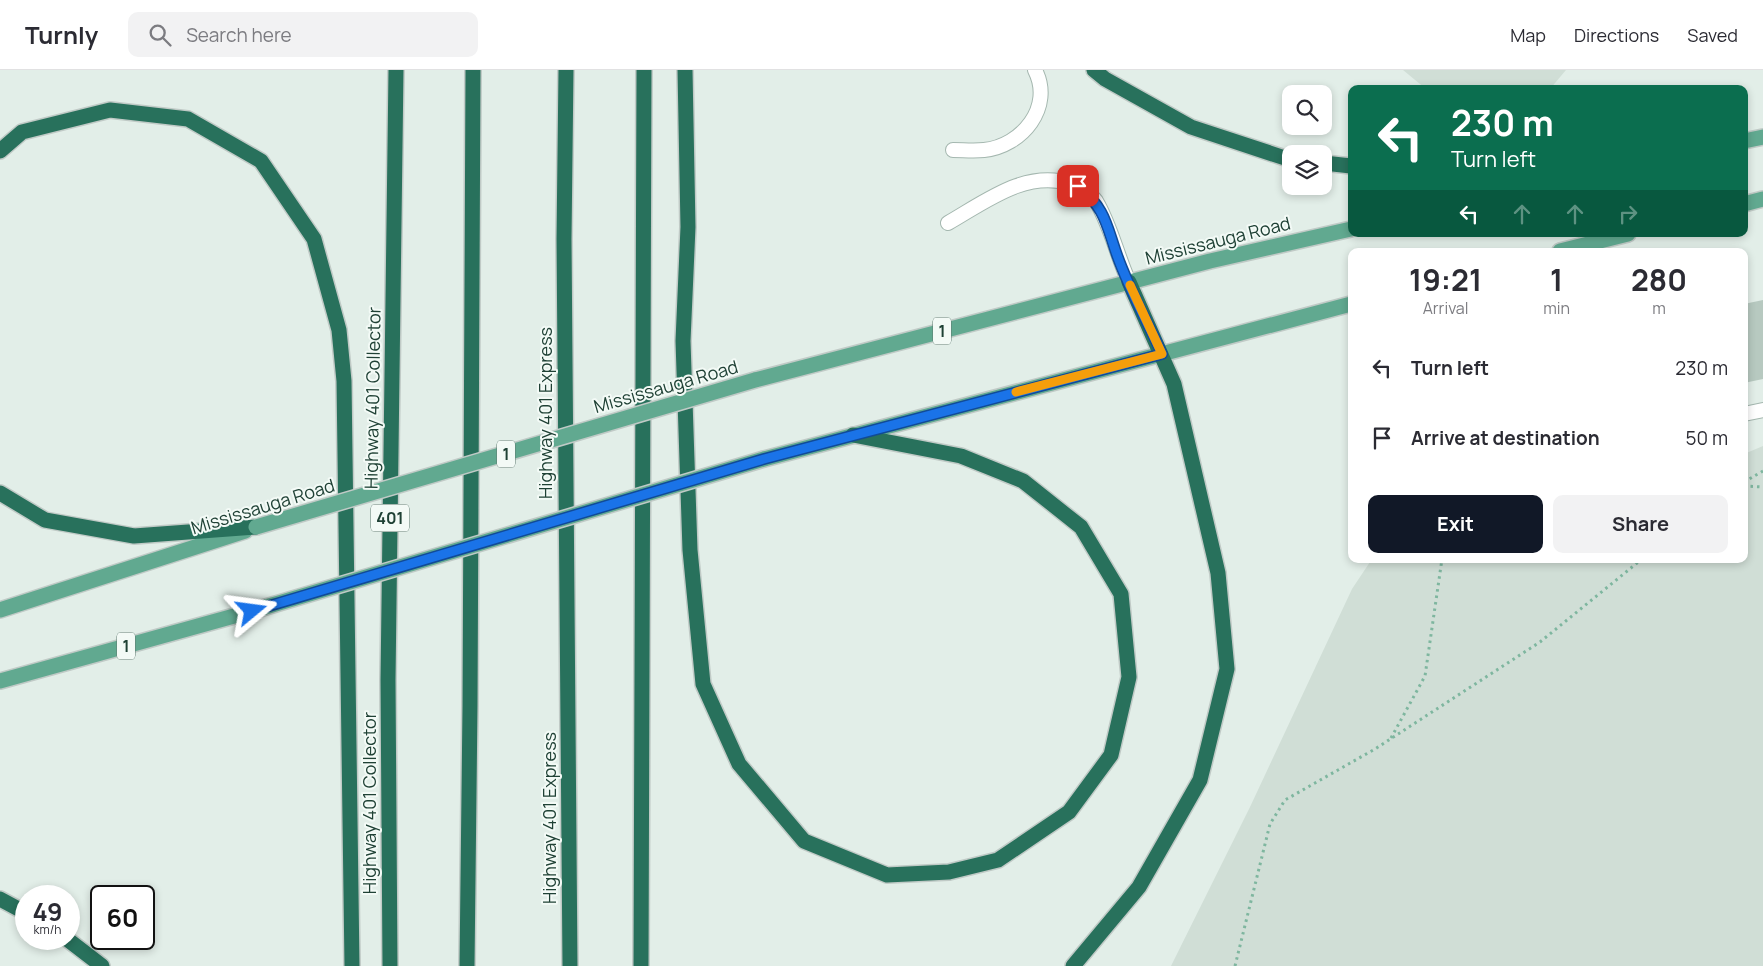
<!DOCTYPE html>
<style>
:root{--surface:#fff;--page:#f2f2f3;--text:#2b2b33;--muted:#7c7c81;--line:#e1e1e2;--accent:#111827}
body{margin:0;font-family:Manrope,sans-serif;background:var(--page);color:var(--text);height:100vh;display:flex;flex-direction:column;font-size:19px;white-space:nowrap}
*{box-sizing:border-box;margin:0}
p{font-size:16px;color:var(--muted)}
.icon{flex:none;width:28px;height:28px;fill:none;stroke:currentColor;stroke-width:2;stroke-linecap:round;stroke-linejoin:round}
.map{position:relative;flex:1;overflow:hidden}
.panel{position:absolute;left:1348px;top:178px;width:400px;height:315px;display:flex;flex-direction:column;background:var(--surface);border-radius:10px;box-shadow:0 2px 8px #0003}
.panel>*{flex:none}
.banner{position:absolute;left:1348px;top:15px;width:400px;height:152px;border-radius:10px;box-shadow:0 2px 8px #0003;background:#0b6e4f;color:#fff;overflow:hidden}
.controls{position:absolute;left:1282px;top:15px;display:grid;gap:10px}
.controls a{display:grid;place-items:center;width:50px;height:50px;border-radius:10px;background:var(--surface);box-shadow:0 2px 8px #0003;font-size:25px}
.speed{position:absolute;left:15px;top:815px;display:flex;gap:10px;font-size:25px;font-weight:700;text-align:center}
.speed>*{display:grid;place-content:center;width:65px;height:65px;border-radius:50%;background:var(--surface);box-shadow:0 2px 8px #0003;line-height:1}
.speed small{font-size:12px;font-weight:400}
.speed .limit{border:2px solid #111;border-radius:8px;background:#fff;color:#111}
.pin{position:absolute;display:grid;place-items:center;width:42px;height:42px;color:#fff;margin:-21px;border-radius:10px;box-shadow:0 2px 8px #0006}
.me{position:absolute;width:55px;margin:-28px;rotate:74deg;stroke-linejoin:round;filter:drop-shadow(0 0 4px #0008)}
.turn{display:flex;align-items:center;gap:18px;height:105px;padding:0 20px;font-size:22px}
.turn .icon{width:65px;height:65px;stroke-width:2.5}
.turn b{display:block;font-size:35px;line-height:42px}
.lanes{display:flex;align-items:center;height:48px;padding:0 20px;background:#0003;justify-content:center;gap:25px;direction:ltr}
.lanes .off{opacity:.35}
.eta{display:flex;justify-content:space-evenly;align-items:center;height:85px;text-align:center}
.eta b{font-size:30px;font-weight:700;line-height:35px}
.button{display:flex;gap:10px;margin-top:auto;padding:10px 20px}
.button a{flex:1;height:58px;border-radius:10px;background:var(--accent);color:#fff;font-size:20px;font-weight:700;line-height:58px;text-align:center}
.button a+a{background:var(--page);color:var(--text)}
ul{padding:0;list-style:none}
li{display:flex;align-items:center;gap:15px;height:70px;padding:0 20px}
li div{flex:1}
li b{display:block;font-size:19px}
li em{font-style:normal}
header{display:flex;align-items:center;gap:30px;box-sizing:border-box;height:70px;padding:0 25px;background:var(--surface);border-bottom:1px solid var(--line)}
header strong{font-size:24px}
nav{display:flex;gap:28px;margin-inline-start:auto;font-size:18px}
.search{width:350px;height:45px;background:var(--page);display:flex;align-items:center;gap:12px;box-sizing:border-box;padding:0 18px;border-radius:10px;color:var(--muted);font-size:19px}
.map>svg:first-child{display:block}
</style>
<header>
<strong>Turnly</strong>
<div class="search"><svg class="icon" aria-label="search" viewBox="0 0 24 24"><circle cx="10" cy="10" r="6"/><path d="M15 15l6 6"/></svg>Search here</div>
<nav><a>Map</a><a>Directions</a><a>Saved</a></nav>
</header>
<div class="map">
<svg width="1763" height="896" viewBox="0 0 1763 896">
<rect width="100%" height="100%" fill="#e2eee8"/>
<path fill="#d0ded6" d="M1403 0H1566L1550 19H1426Z
M1763 376V896H1171L1250 737 1352 519 1372 489H1744V384Z"/>
<path fill="#b7c9c0" d="M1763 230V309L1744 313V234Z"/>
<g fill="none" stroke-linecap="round" stroke-linejoin="round">
<g stroke="#a4b7af" stroke-width="16">
<path id="service" d="M953 80C963 80 974 81 984 80 1022 76 1054 37 1035 0
M948 153C985 132 1026 99 1071 114 1079 117 1091 124 1096 131 1111 156 1117 186 1129 212
M1744 344 1763 340"/>
</g>
<g stroke="#c0cac6" stroke-width="18">
<path id="primary" d="M1744 71 1763 67
M1744 134 1763 129
M1560 181 1628 164
M755 310 1210 191 1351 159
M764 389 1351 234
M0 540 245 461
M0 611 252 541"/>
</g>
<g stroke="#c0cac6" stroke-width="18">
<path id="motorway" d="M566 0 564 169 570 896
M685 0 688 157 683 271 690 480 703 614 739 694 804 771 887 805 949 802 998 790 1069 742 1111 685 1129 607 1121 524 1081 457 1023 411 961 386 853 365
M1094 0 1105 9 1191 57 1291 90
M0 81 22 62 110 40 188 49 261 91 314 169 339 260 344 311 352 896
M1324 93 1351 96
M0 423 45 450 134 466 256 457
M0 829 26 843
M67 869 102 896
M390 896 388 610 396 0
M467 896 470 636 473 0
M641 896 644 0
M1073 896 1139 817 1200 710 1227 599 1218 503 1174 314 1129 212"/>
</g>
<path stroke="#7eb69f" stroke-width="3" stroke-dasharray="2.5 4" stroke-linecap="butt" d="M1744 412 1763 401
M1744 416 1763 417
M1391 668 1425 606 1442 489
M1235 896 1270 754 1285 730 1375 679 1540 572 1642 489"/>
<use href="#service" stroke="#fff" stroke-width="14"/>
<use href="#primary" stroke="#61a990" stroke-width="15"/>
<use href="#motorway" stroke="#28715c" stroke-width="15"/>
<g stroke="#c0cac6" stroke-width="18" stroke-linecap="butt">
<path id="primary-bridge" d="M256 457 755 310
M252 541 764 389"/>
</g>
<use href="#primary-bridge" stroke="#61a990" stroke-width="15"/>
</g>
<g fill="none" stroke-linecap="round" stroke-linejoin="round">
<g stroke="#114b97" stroke-width="12">
<path id="route" d="M252 541 764 389 1162 284C1147 251 1129 219 1117 185 1106 154 1106 139 1078 116"/>
</g>
<use href="#route" stroke="#1a73e8" stroke-width="9"/>
<path stroke="#f59e0b" stroke-width="9" d="M1016 322 1162 284 1130 215"/>
</g>
<g text-anchor="middle" stroke-width="4" stroke-linejoin="round" paint-order="stroke">
<g fill="#f3faf6" stroke="#5f786f" stroke-width="1">
<rect x="933" y="247.5" width="18" height="27" rx="4"/>
<rect x="497" y="370.5" width="18" height="27" rx="4"/>
<rect x="371" y="434.5" width="38" height="27" rx="4"/>
<rect x="117" y="562.5" width="18" height="27" rx="4"/>
</g>
<g font-size="16" font-weight="bold" fill="#1f4135">
<text x="942" y="267">1</text>
<text x="506" y="390">1</text>
<text x="390" y="454">401</text>
<text x="126" y="582">1</text>
</g>
<g font-size="18" fill="#1f4135" stroke="#f3faf6">
<text transform="translate(1218 171) rotate(-14)" y="6">Mississauga Road</text>
<text transform="translate(666 317) rotate(-16)" y="6">Mississauga Road</text>
<text transform="translate(373 328) rotate(-89)" y="6">Highway 401 Collector</text>
<text transform="translate(546 343) rotate(-90)" y="6">Highway 401 Express</text>
<text transform="translate(263 437) rotate(-17)" y="6">Mississauga Road</text>
<text transform="translate(370 733) rotate(-90)" y="6">Highway 401 Collector</text>
<text transform="translate(550 748) rotate(-90)" y="6">Highway 401 Express</text>
</g>
</g>
</svg>
<div class="controls">
<a><svg class="icon" aria-label="search" viewBox="0 0 24 24"><circle cx="10" cy="10" r="6"/><path d="M15 15l6 6"/></svg></a>
<a><svg class="icon" aria-label="layers" viewBox="0 0 24 24"><path d="M12 4l9 5-9 5-9-5zM3 14l9 5 9-5"/></svg></a>
</div>
<div class="speed"><div>49<small>km/h</small></div><div class="limit">60</div></div>
<div class="pin" style="left:1078px;top:116px;background:#d93025"><svg class="icon" aria-label="arrive" viewBox="0 0 24 24"><path d="M6 21V4h12l-3 4 3 4H6"/></svg></div>
<svg class="me" style="left:252px;top:541px" viewBox="-20 -20 40 40"><path d="M0-17L14 15 0 8-14 15z" fill="#1a73e8" stroke="#fff" stroke-width="4"/></svg>
<div class="banner">
<div class="turn"><svg class="icon" aria-label="left" viewBox="0 0 24 24"><path d="M17 20v-9H6M10 6l-5 5 5 5"/></svg><div><b>230 m</b>Turn left</div></div>
<div class="lanes"><svg class="icon" aria-label="left" viewBox="0 0 24 24"><path d="M17 20v-9H6M10 6l-5 5 5 5"/></svg><svg class="icon off" aria-label="ahead" viewBox="0 0 24 24"><path d="M12 20V5M6 11l6-6 6 6"/></svg><svg class="icon off" aria-label="ahead" viewBox="0 0 24 24"><path d="M12 20V5M6 11l6-6 6 6"/></svg><svg class="icon off" aria-label="right" viewBox="0 0 24 24"><path d="M7 20v-9h11M14 6l5 5-5 5"/></svg></div>
</div>
<section class="panel">
<div class="eta">
<div><b>19:21</b><p>Arrival</p></div>
<div><b>1</b><p>min</p></div>
<div><b>280</b><p>m</p></div>
</div>
<ul>
<li><svg class="icon" aria-label="left" viewBox="0 0 24 24"><path d="M17 20v-9H6M10 6l-5 5 5 5"/></svg><div><b>Turn left</b></div><em>230 m</em></li>
<li><svg class="icon" aria-label="arrive" viewBox="0 0 24 24"><path d="M6 21V4h12l-3 4 3 4H6"/></svg><div><b>Arrive at destination</b></div><em>50 m</em></li>
</ul>
<div class="button"><a>Exit</a><a>Share</a></div>
</section>
</div>
